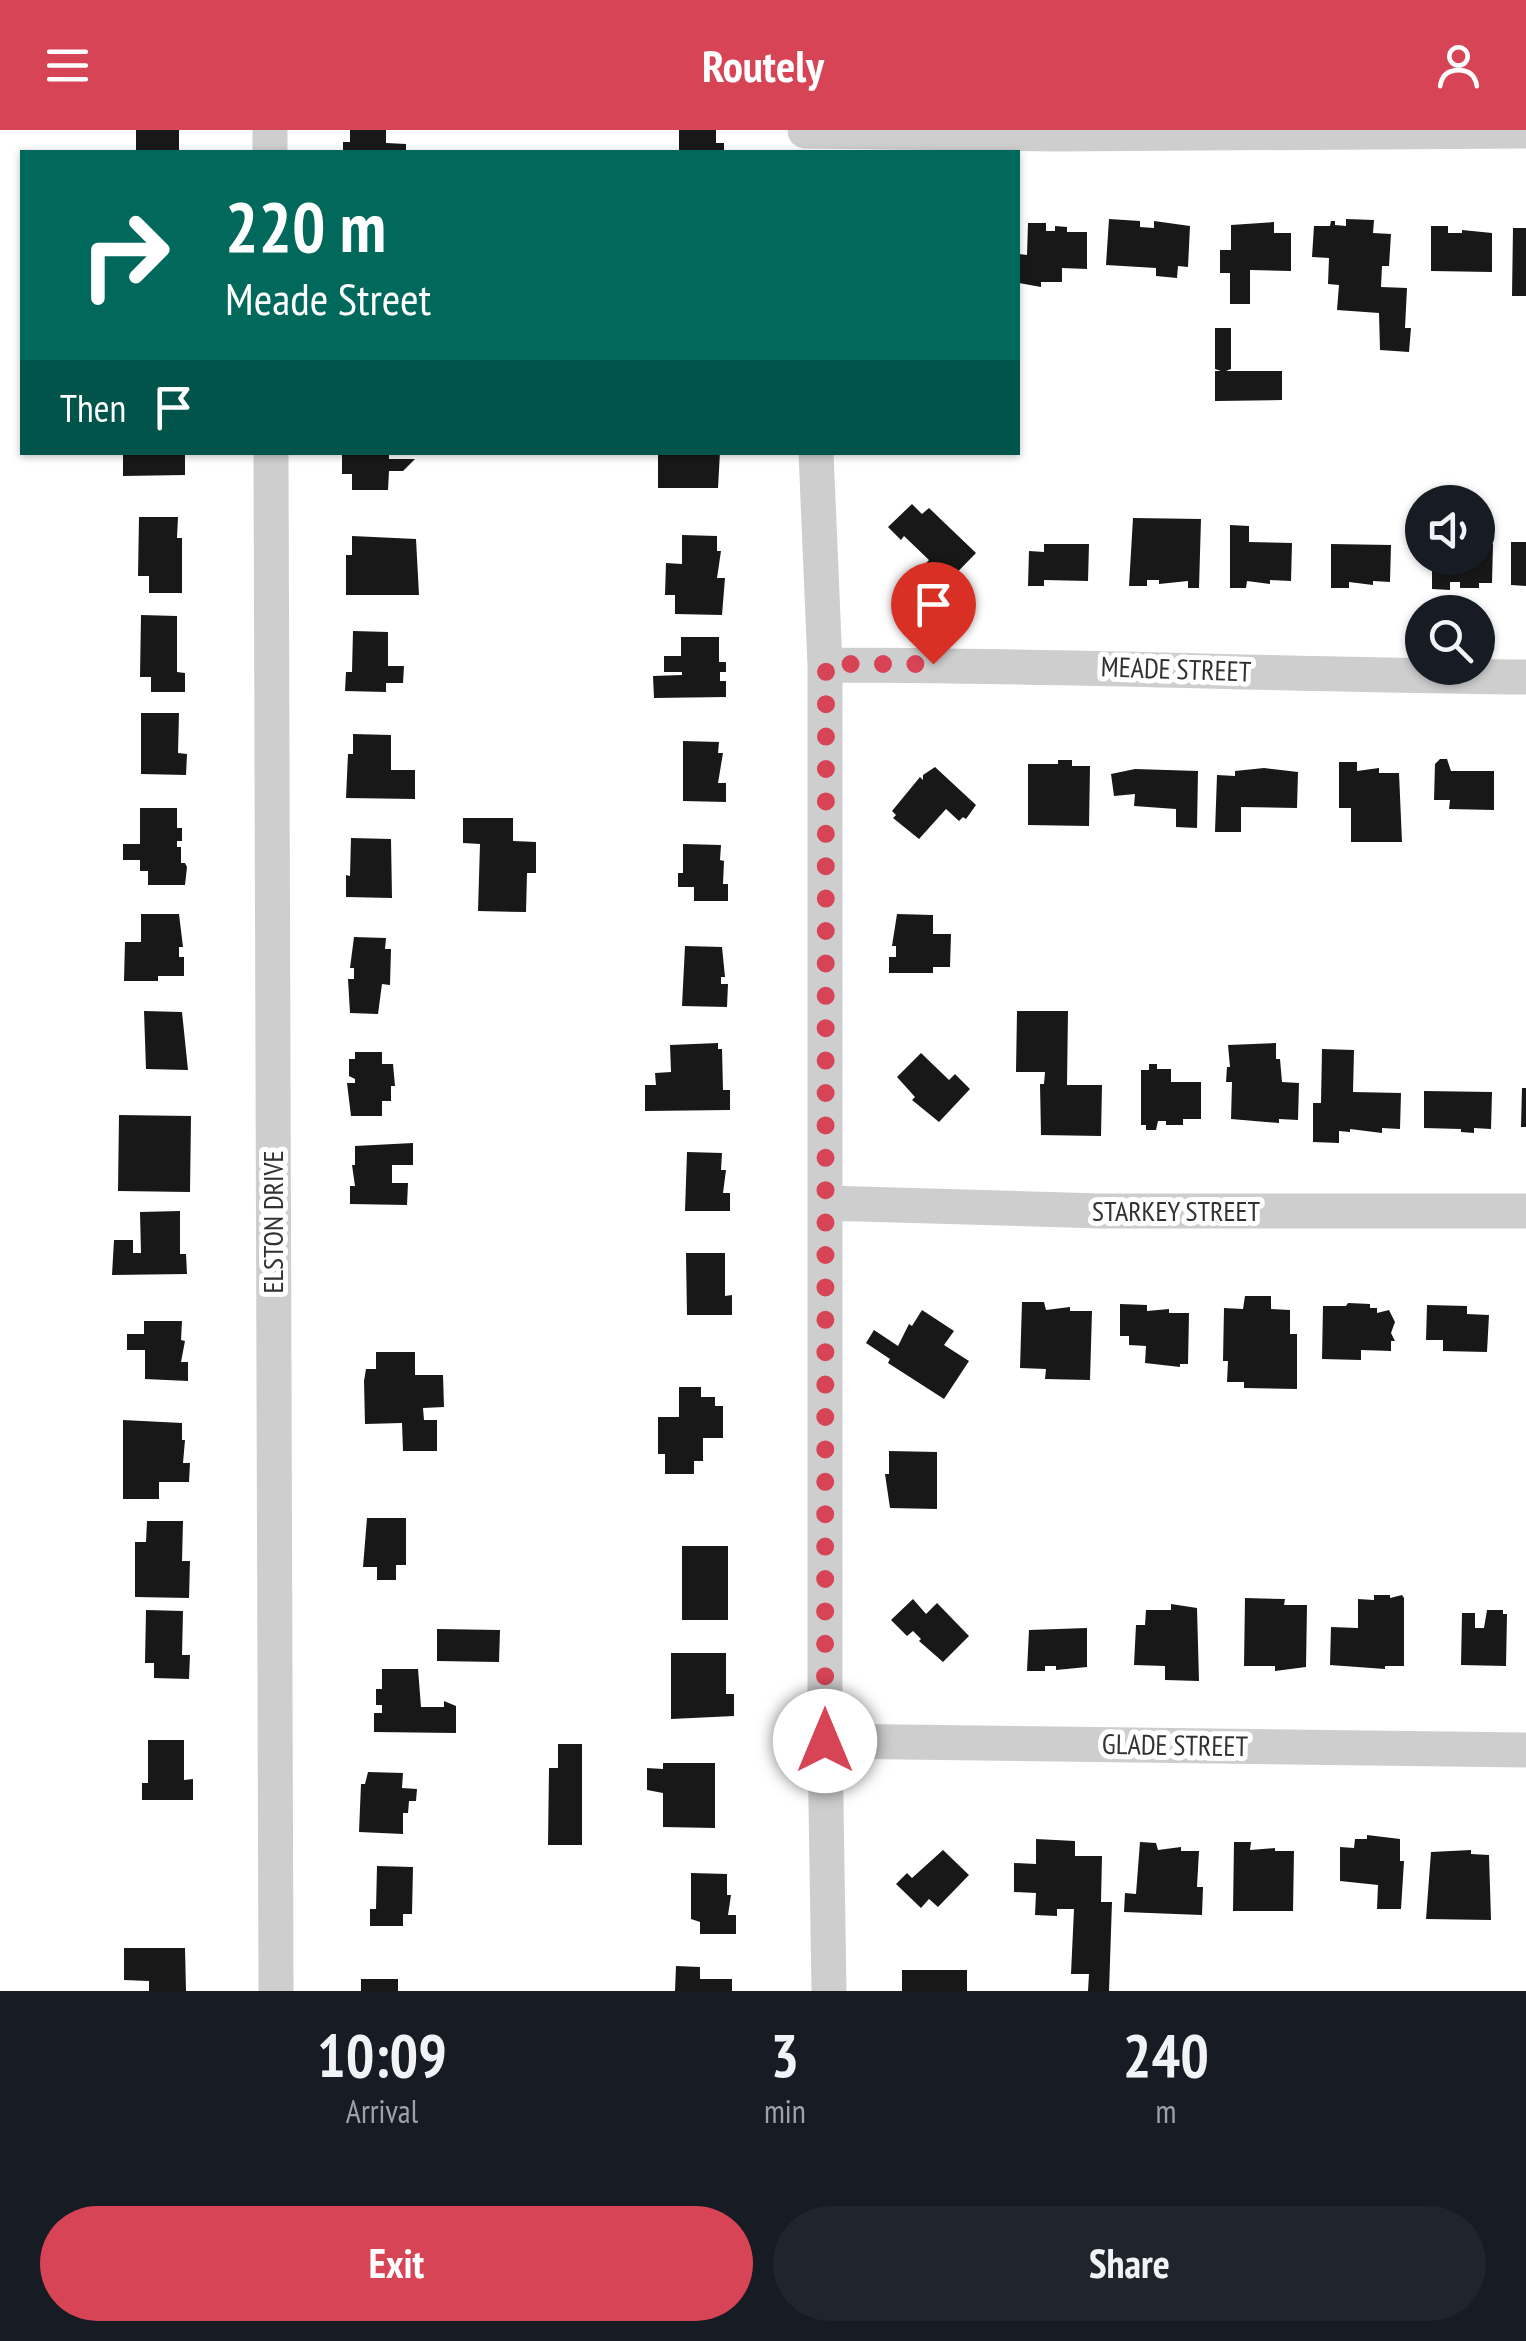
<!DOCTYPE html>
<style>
:root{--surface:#171b24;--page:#20242c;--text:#f1f3f6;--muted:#9ea1a6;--accent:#d74456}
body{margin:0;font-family:"PT Sans Narrow",sans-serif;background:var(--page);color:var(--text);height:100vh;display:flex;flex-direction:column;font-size:38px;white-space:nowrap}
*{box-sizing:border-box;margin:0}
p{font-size:32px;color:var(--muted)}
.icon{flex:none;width:55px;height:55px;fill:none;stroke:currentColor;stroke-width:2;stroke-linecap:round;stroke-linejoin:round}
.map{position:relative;height:1861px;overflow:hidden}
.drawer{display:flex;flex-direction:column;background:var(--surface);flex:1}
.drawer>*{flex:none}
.guide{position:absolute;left:20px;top:20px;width:1000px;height:305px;border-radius:0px;box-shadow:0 2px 8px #0004;background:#00695c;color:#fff;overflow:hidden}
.controls{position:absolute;left:1405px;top:355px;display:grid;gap:20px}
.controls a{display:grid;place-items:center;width:90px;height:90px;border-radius:50%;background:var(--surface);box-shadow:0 2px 8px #0004;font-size:50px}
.pin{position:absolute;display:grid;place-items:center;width:85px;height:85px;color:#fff;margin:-102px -42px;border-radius:50% 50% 50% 0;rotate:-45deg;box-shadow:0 0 10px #0007}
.pin .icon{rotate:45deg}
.me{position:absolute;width:110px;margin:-55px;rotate:0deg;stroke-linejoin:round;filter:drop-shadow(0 0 8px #0008)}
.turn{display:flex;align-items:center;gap:35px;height:210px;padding:0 40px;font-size:45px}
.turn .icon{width:130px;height:130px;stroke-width:2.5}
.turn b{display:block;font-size:70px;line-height:85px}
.then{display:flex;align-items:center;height:95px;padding:0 40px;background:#0003;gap:20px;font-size:38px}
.eta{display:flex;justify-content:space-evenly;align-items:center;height:170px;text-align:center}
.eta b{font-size:60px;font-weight:700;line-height:70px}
.action{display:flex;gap:20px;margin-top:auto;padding:20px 40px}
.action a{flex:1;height:115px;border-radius:60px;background:var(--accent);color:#fff;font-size:40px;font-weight:700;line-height:115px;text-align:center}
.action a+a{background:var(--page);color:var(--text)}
header{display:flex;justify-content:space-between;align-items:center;height:130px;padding:0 40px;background:var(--accent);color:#fff;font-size:45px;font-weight:700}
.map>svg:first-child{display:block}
</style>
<header><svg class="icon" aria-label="menu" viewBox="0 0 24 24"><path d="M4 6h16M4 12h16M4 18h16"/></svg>Routely<svg class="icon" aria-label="person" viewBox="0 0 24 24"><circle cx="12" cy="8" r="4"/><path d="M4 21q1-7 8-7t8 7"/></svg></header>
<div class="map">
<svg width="1526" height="1861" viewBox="0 0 1526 1861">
<rect width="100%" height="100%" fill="#fff"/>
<path fill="#181818" d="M136 0H179V22H136Z
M350 0H386V13L406 14V22H343V12H350Z
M679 0H716V13H724V22H679Z
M1109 89 1140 91V97L1154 98V91L1190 96 1188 137 1178 136 1177 148 1156 146V138L1106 135Z
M1346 89 1374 90 1373 103 1391 104 1389 136H1382L1381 157 1407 158 1405 198H1411L1409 222 1380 220 1379 183 1337 180 1339 155 1328 154 1329 128 1312 127 1314 96H1330L1331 91H1335V95L1346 96Z
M1274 92V103H1291V141L1250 140V174H1230V143H1220V120H1231V95Z
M1028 93H1046V101H1055V96L1067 97V102H1087V139L1062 138V152H1041V157L1019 153V124L1027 125Z
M1431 96H1448V103H1462V100L1492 103V142L1431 141Z
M1513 98H1526V166H1512Z
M1215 198H1231V239L1226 241H1282V270L1215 271V241H1221L1215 239Z
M123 322H185V345L123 346Z
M342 322H389V329H415L403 341H389L388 360H352V344H342Z
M658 322H720L718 358H658Z
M912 374 922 384 929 378 976 423 937 463 917 443 929 430 904 406 901 410 888 397Z
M139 387H178L177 408H182V463H149V446H138Z
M1133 388 1201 389 1199 458H1188V451L1159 454V450H1147V456H1129Z
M1230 395 1249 396V412L1292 413 1291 451 1270 450V454L1247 451 1246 458H1230Z
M682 405 717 406V421H721L717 448H725L722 485 675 484V465H665L666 433 682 434Z
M352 406 416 409 419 465H346V425H352Z
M1511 412H1526V456L1511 455Z
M1044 414H1089L1088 451 1044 450V456H1028L1029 421 1044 422Z
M1331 414 1391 415 1390 452 1373 451V455L1349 452V458H1331Z
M1478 414H1493L1492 453H1479V458H1460V452H1450V460L1432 459V428H1478Z
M141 485 177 486V542L185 543V562H151V547H140Z
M353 501 388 502V536H404L403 553H386V562L345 561 346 542H352Z
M681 507H719V532H726V542H720V551H726V567L654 568 653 546 682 545V542H664V526H681Z
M141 583H179L178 623 187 624 186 645 141 644Z
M353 604 391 605V640H415V669L346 668 348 624H353Z
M683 611 719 612 718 623H723L718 653H726V672L683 671Z
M1440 629H1447L1451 641H1494V680L1449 679 1450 670H1434L1435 634Z
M1058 630H1072V636H1090L1089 696 1028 695V634H1058Z
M1339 632H1357V641L1379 638V643H1399L1402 712H1351V678H1339Z
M935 637 976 675 966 689 963 687 959 691 946 679 919 709 893 688 896 685 892 681 920 647 923 650V645Z
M1264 638 1298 642 1297 678 1241 677V702H1215L1217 645 1235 646V641Z
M1135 639 1198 641 1197 698 1176 697V679L1134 676 1135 664 1114 666 1111 644Z
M140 678H177V698H182V711H177V717H181V733H185L187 737 185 755H148V741H140V730H123V714H140Z
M463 688H513V711L536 712V743H527L526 782 478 781 480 714 463 713Z
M351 708 391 709 392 768 346 767V745L350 746Z
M683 714 721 715 720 730 724 731 723 754H728V771H694V757H678V743H683Z
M141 784H179L183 817H179V827H184V846H158V851H124L125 812H141Z
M897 784 933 785V804H951L950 837H933V843H889V827H896V816H892Z
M354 807 386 808 385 819H391L390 855 382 854 378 884 350 883 348 849H354V838H350Z
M685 816 722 817 725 847H721V854H728L727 877 682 876Z
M144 881 182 882 188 940 146 939Z
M1017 881H1068L1067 955H1102L1101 1006 1041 1005 1040 954H1044L1045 942H1016Z
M718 913V919H722L723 960H730V980L645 981V955H656L655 943 671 942 670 915Z
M1276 913V929H1280L1282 952 1299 953 1298 990 1279 989V993L1231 989 1232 952H1226L1227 937H1230L1228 915Z
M1322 919 1354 920 1353 962 1401 963 1400 999 1382 998V1003L1350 999V1002L1339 1001V1013L1313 1012V973H1321Z
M355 922H382V934H393L395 956H391V971H382V986H351L347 953H355V949L349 946V929H355Z
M921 923 949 950 955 944 970 959 939 992 912 970 915 967 897 947Z
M1149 934H1157V939H1171V952H1201V989H1183V995H1166V991H1158L1156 1000H1146V995H1141V940H1149Z
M1522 958H1526V997H1521Z
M1424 961 1492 962 1491 999 1474 998V1003L1461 1002V999L1424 998Z
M119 985 191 986 190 1062 118 1061Z
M413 1013V1035H392V1053H408L407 1075 350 1074V1056H355L352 1035H355V1016Z
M687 1022 722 1023 721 1040H726L723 1063H730V1081H685Z
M180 1081V1124H186L187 1144 112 1145 114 1110H133V1123H141L140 1082Z
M686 1123H725V1166L732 1165V1185H687Z
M1245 1166H1271V1179L1290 1180V1204H1297V1259L1244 1258V1252H1227L1228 1231H1223L1224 1178 1243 1179Z
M1022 1172H1044L1046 1180 1070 1177V1181H1092L1090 1250 1045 1249 1046 1239 1020 1238Z
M1348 1173 1370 1174V1178H1377V1183L1389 1180 1395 1192 1391 1203 1395 1211H1391V1221L1361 1220V1230L1322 1229 1323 1176H1346Z
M1120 1174 1147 1175V1181L1169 1179V1183H1189L1188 1234H1180V1237L1145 1233 1146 1216 1129 1215V1206H1120Z
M1427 1175 1467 1176V1184L1489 1185 1487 1222 1443 1221V1210H1426Z
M922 1180 954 1201 944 1215 969 1231 944 1269 888 1233 890 1229 866 1213 874 1200 898 1216 909 1194 912 1196Z
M144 1191H182L181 1210 185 1211 181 1232H188V1251L145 1249V1220H127V1204H144Z
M376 1222H415V1245H443L444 1277 423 1278 424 1290H437V1321H403L402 1293 365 1294 364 1251 366 1239H376Z
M679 1257H701V1267H715V1276H723V1308H703V1331H694V1344H665V1324H658V1287H679Z
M123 1290 182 1293V1310H185L183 1333H190L189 1352H159V1369H123Z
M889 1321 937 1322V1379L890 1378 885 1344H889Z
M367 1388H406V1435H396V1450H377V1437H363Z
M147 1391H183L182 1431H190L189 1468 135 1467V1412H146Z
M682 1416H728V1490H682Z
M1374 1465H1390V1468L1402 1465 1404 1468V1536H1385V1539L1330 1535 1331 1497 1358 1498V1469L1374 1470Z
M1245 1468 1285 1469 1284 1475H1307L1306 1537 1275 1541V1536H1244Z
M913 1469 926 1484 937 1473 969 1506 943 1532 919 1511 921 1509 913 1501 907 1506 891 1490Z
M1171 1474 1197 1478 1199 1551 1165 1550V1536L1134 1535 1136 1495H1145L1146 1480H1171Z
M146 1480 183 1481 182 1525H190L189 1549 154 1548V1533H145Z
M1487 1480H1503V1484H1507L1506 1536 1461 1535 1462 1483H1475V1498H1484Z
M1087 1498V1537L1056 1540V1536H1045V1541H1027L1029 1500Z
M437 1499 500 1500 499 1532 437 1531Z
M671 1523H726V1564H734V1586L671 1589Z
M382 1539H418L421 1577H444V1571L456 1576V1603L374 1602V1583H382V1575H376V1559H382Z
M148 1610H184V1650L193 1649V1670H142V1653H148Z
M558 1614H582V1715H548L549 1638H558Z
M663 1633H715V1698L663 1697V1663L647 1660V1638L663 1639Z
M368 1642 403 1643 402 1658 417 1659 416 1671H409L408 1683H403V1704L359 1702 361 1654H365Z
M1367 1705 1400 1709V1731H1404L1401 1779H1377L1378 1755 1340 1751V1717L1354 1718 1355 1709H1367Z
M1036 1709 1075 1711V1726H1102L1101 1772H1112L1109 1861H1088L1089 1844H1071L1074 1779H1057V1786L1035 1785 1036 1763 1014 1762V1733L1036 1734Z
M1140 1712 1156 1713 1158 1720 1181 1717V1721H1199L1197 1757H1203L1202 1785 1124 1782 1125 1763 1136 1764Z
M1234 1712H1251L1250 1720 1275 1718V1721H1294L1293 1781H1233Z
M943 1720 969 1745 938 1777 929 1769 921 1778 896 1754 907 1743 912 1748Z
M1471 1720V1724L1489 1725 1491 1790 1426 1789 1431 1722Z
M377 1736 413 1737 412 1784H403V1796H370V1779H376Z
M691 1743 727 1744V1765H731L728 1785H736V1804H700V1792L691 1789Z
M124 1818H185L186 1861H149V1851L124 1850Z
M676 1836 700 1837V1849H732V1861H675Z
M902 1840H967V1861H902Z
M361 1849H398V1861H361Z"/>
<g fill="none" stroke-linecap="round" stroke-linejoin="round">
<path stroke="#cecece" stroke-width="35" d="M270 0V22
M805 1 1056 4 1526 1
M271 322 276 1861
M816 322 825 535V1611L829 1861
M825 535C1059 535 1292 545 1526 547
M825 1073 1101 1081H1526
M825 1611 1526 1620"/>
</g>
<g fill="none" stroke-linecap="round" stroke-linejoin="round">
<path stroke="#d74456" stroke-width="18" stroke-dasharray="0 32.4" d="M825 1611 826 534H933"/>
</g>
<g text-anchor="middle" stroke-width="10" stroke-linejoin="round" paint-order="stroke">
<g font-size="28" fill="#313131" stroke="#fff">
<text transform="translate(1176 539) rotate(2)" y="10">MEADE STREET</text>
<text x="1176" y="1091">STARKEY STREET</text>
<text transform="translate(273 1092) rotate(-90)" y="10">ELSTON DRIVE</text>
<text transform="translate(1175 1615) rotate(1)" y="10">GLADE STREET</text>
</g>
</g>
</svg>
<div class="controls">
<a><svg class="icon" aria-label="sound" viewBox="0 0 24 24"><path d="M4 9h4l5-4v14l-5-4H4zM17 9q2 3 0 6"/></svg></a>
<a><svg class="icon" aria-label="search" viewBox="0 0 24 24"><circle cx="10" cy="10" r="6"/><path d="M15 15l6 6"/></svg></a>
</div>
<div class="pin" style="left:933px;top:534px;background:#d93025"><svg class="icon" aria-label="arrive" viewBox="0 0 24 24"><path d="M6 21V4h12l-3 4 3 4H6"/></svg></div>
<svg class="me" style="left:825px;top:1611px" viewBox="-20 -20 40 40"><circle r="19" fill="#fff"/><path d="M0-13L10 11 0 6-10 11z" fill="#d74456"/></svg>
<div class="guide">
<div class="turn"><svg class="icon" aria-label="right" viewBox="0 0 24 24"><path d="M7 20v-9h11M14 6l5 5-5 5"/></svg><div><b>220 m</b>Meade Street</div></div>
<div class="then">Then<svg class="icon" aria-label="arrive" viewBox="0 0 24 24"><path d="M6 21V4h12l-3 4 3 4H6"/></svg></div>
</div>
</div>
<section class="drawer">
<div class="eta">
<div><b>10:09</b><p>Arrival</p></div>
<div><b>3</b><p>min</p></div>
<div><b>240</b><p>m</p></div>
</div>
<div class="action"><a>Exit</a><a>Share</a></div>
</section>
